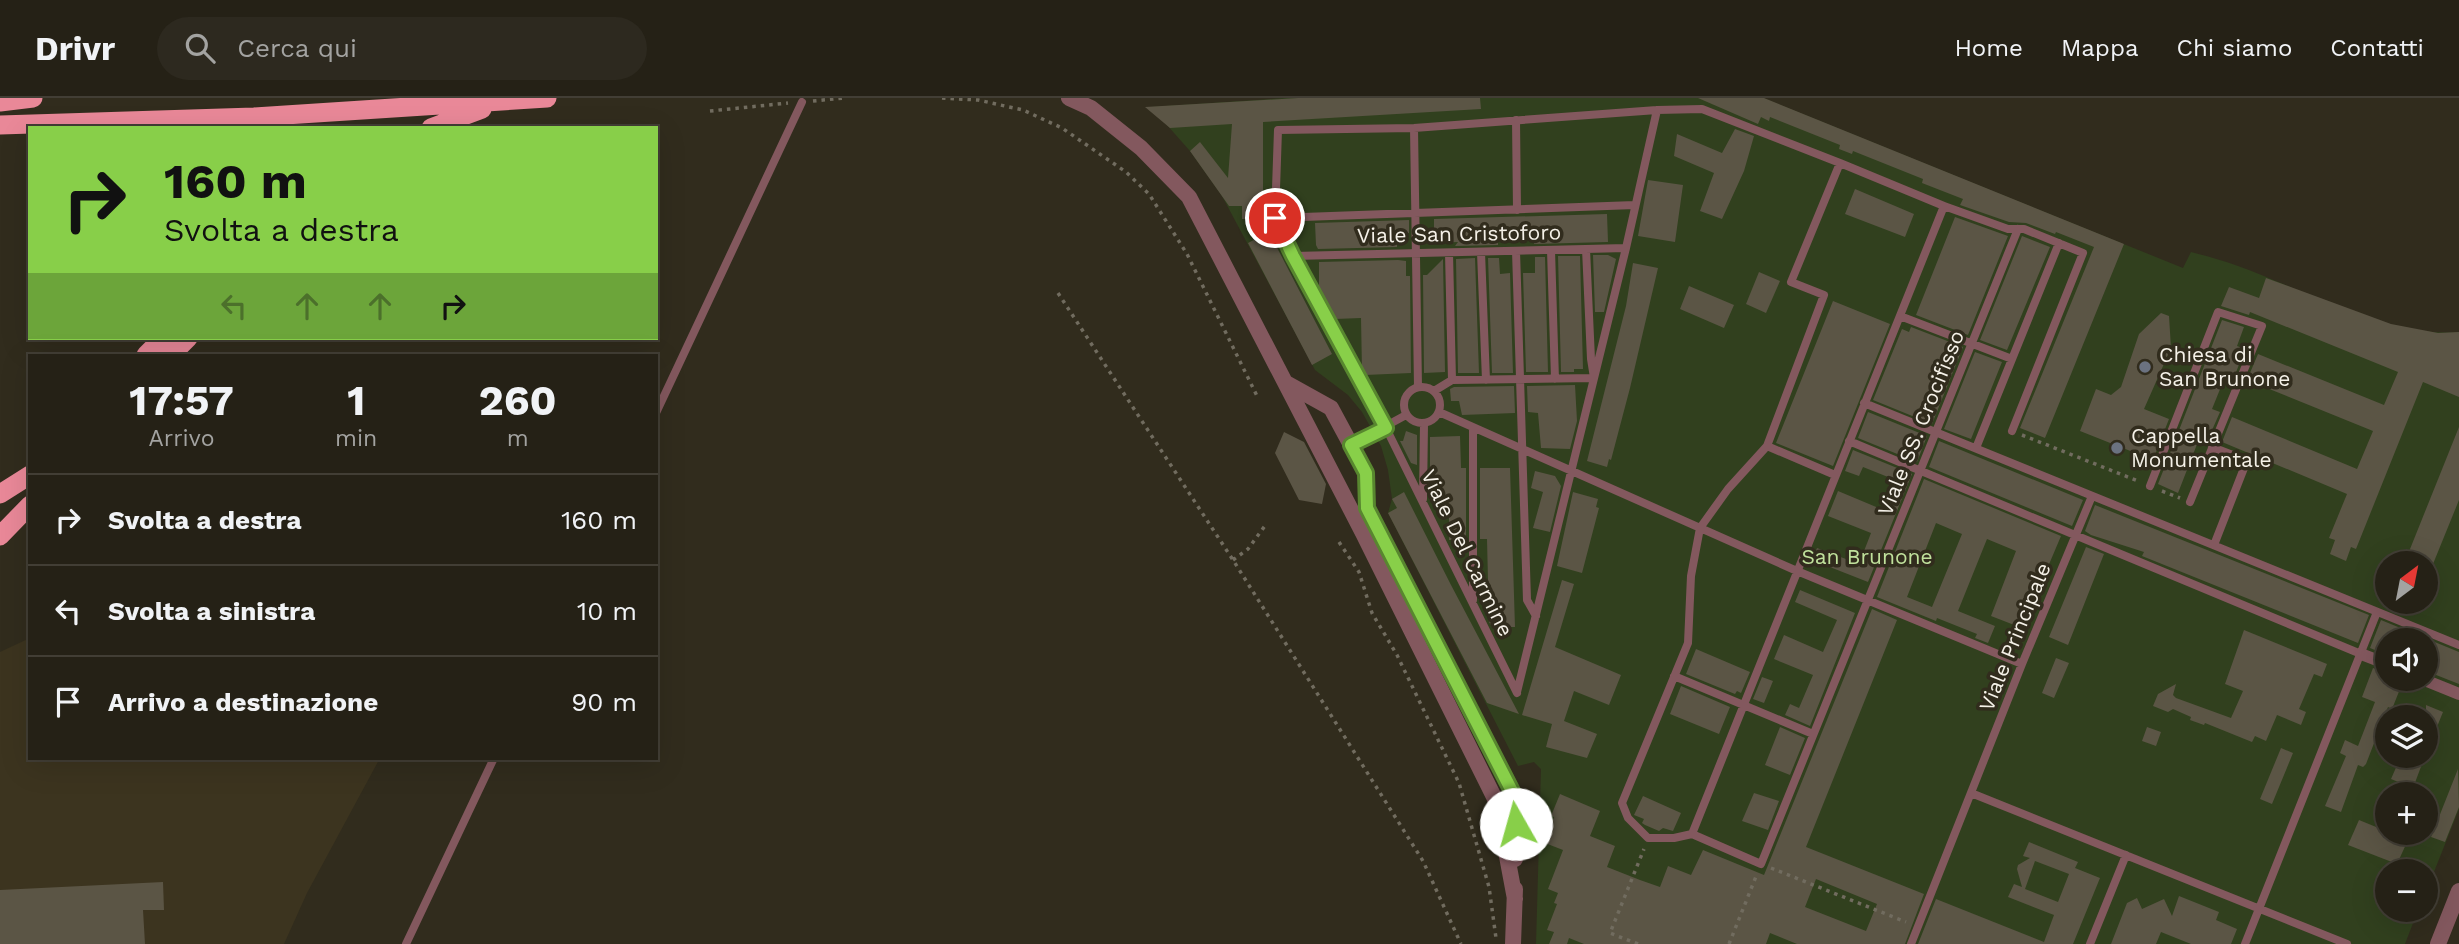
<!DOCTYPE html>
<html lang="it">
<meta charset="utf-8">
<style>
:root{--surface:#252116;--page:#2d291f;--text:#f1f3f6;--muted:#a3a3a1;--line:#423e35}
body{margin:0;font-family:"Work Sans",sans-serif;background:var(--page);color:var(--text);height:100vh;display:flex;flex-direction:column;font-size:26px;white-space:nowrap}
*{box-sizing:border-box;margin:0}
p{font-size:23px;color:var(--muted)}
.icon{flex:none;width:38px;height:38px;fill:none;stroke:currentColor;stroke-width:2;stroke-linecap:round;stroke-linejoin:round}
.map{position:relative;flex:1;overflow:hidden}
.panel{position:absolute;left:28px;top:256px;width:630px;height:406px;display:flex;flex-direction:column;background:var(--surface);border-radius:0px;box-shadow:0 7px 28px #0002,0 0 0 2px var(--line)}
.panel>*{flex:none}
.hud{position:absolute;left:28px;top:28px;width:630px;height:214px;border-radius:0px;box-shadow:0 7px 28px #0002,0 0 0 2px var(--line);background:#88cf49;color:#111;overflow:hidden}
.needle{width:46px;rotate:32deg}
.buttons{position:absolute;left:2375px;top:453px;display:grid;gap:14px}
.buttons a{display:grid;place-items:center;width:63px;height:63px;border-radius:50%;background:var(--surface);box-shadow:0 7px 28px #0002,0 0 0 2px var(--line);font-size:35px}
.pin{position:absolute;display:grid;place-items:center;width:60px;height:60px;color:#fff;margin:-30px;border:4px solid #fff;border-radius:50%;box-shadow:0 2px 7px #0007}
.me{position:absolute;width:77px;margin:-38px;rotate:353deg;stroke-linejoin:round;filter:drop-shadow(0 0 5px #0008)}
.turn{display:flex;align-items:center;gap:24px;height:147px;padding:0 21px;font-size:32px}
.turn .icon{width:91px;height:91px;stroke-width:2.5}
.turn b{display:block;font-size:49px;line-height:60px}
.lanes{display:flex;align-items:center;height:66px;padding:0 21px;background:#0003;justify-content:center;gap:35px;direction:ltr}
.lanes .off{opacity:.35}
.eta{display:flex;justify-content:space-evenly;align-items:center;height:119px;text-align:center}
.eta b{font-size:42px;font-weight:700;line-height:49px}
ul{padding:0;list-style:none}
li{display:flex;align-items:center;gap:21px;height:91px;padding:0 21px;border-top:2px solid var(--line)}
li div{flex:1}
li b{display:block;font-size:26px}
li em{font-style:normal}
header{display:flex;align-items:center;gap:42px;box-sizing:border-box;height:98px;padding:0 35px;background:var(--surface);border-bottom:2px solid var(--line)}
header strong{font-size:33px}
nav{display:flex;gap:38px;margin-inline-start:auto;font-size:24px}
.search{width:490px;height:63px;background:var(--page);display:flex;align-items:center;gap:18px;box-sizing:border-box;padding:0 24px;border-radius:38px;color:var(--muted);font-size:26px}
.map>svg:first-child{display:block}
</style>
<header>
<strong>Drivr</strong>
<div class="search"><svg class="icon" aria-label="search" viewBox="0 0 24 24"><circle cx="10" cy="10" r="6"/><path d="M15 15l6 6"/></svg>Cerca qui</div>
<nav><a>Home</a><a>Mappa</a><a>Chi siamo</a><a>Contatti</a></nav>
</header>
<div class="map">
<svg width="2459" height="846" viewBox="0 0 2459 846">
<rect width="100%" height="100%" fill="#312c1d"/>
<path fill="#3c341f" d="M30 540V660H380L307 795 284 846H0V554Z"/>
<path fill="#31401e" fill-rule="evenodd" d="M1286 0H1763L2183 170 2191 154C2206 158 2222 162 2238 168 2306 192 2385 240 2459 234V711L2426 794V774H2387V812H2418L2405 846H1536L1541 671 1534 664 1518 668 1388 415 1392 401 1388 372 1381 348 1362 314 1348 297 1315 272 1222 98 1190 53 1151 9ZM2387 466H2426V504H2387ZM2387 542H2426V581H2387ZM2387 620H2426V658H2387ZM2387 696H2426V735H2387Z"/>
<path fill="#5b5545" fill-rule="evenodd" d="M1298 0H1480L1481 11 1263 24V121H1242V108H1229L1190 53 1200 44 1228 80 1232 26 1170 30 1145 9Z
M1698 0H1764L2124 146 2045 340 2020 330 2094 149 2056 134 2055 136 2026 125 2009 124 1960 107 1963 101 1922 85 1923 81 1853 53 1852 56 1839 51 1840 47 1770 19 1769 23 1761 19 1758 26Z
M1735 31 1754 38 1744 73 1722 121 1700 113 1714 75 1674 58 1677 36 1722 55Z
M1648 82 1683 87 1675 144 1638 138Z
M1855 91 1914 116 1905 139 1845 116Z
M1607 116 1608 144 1534 146 1532 131 1498 132V147L1455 148 1458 144 1434 145V121Z
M1955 119 2008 138 1968 237 1916 217Z
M1409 122V135H1397V149L1318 151 1316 147 1315 125Z
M1269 134 1332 256 1312 267 1248 145Z
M2022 138 2050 149 2007 252 1980 242Z
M1593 157H1608L1616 161 1604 214H1595Z
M1558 158H1580L1583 271H1574V274H1561Z
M1535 159H1545L1548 274H1526L1523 175H1535Z
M1475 160 1479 275H1458L1456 161Z
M1488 160H1499L1500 176 1510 175 1513 275H1492Z
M1443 161 1445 274 1424 275 1423 177H1427Z
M1398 162 1406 163V178H1410L1411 275 1365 277 1362 273 1361 220 1335 221 1319 193V164Z
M1633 165 1658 170 1630 290 1611 362 1609 361 1607 369 1587 363 1626 208Z
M1759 174 1780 183 1766 215 1746 206Z
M2266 180 2391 226 2438 235 2459 234V299L2423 284 2356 451 2351 449 2346 463 2330 456 2335 442 2329 440 2347 396 2222 344 2232 319 2357 371 2373 333 2247 282 2258 256 2384 307 2398 274 2250 214 2249 217 2221 208 2229 189 2259 200Z
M1689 188 1734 207 1724 230 1680 211Z
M1833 203 1890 226 1833 368 1776 345Z
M2161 215 2169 218 2171 250 2144 311 2169 321 2153 362 2080 333 2096 291 2111 297 2121 289 2139 236Z
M2222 222 2244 229 2237 248 2245 251 2235 277 2227 274 2212 311 2220 314 2209 339 2201 336 2178 395 2158 386Z
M1911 229 1963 249 1932 326 1873 302 1902 231 1909 234Z
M1975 254 2002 264 1971 341 1944 331Z
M1575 287 1577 323 1570 351 1541 350 1538 315 1528 314 1527 288Z
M1514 288 1515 315 1462 317 1459 303H1451L1450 291 1454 289Z
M1868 314 1927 338 1917 364 1858 340Z
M2459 329V402L2433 466H2404Z
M1406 333 1417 337V367L1411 365 1400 343H1403Z
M1284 334 1304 344 1326 386 1322 406 1299 402 1275 355Z
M1460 338 1461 370H1466V441L1449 442V413H1436L1434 371 1430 370V339Z
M1939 343 2083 402 2072 428 1929 369Z
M1853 352 1912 376 1868 484 1812 462 1817 450 1859 466 1871 435 1828 418 1838 393 1881 411 1893 381 1863 369 1859 378 1845 373Z
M1480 370H1510L1515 529H1492L1489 524 1487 441H1480Z
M1535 373 1555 378 1561 388 1550 434 1533 430 1543 394 1531 390Z
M1924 381 2061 438 2022 530 1991 518 2016 453 1987 441 1958 513 1995 528 1988 545 1975 540 1977 536 1937 520 1936 523 1877 499ZM1936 425 1962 436 1932 509 1907 499Z
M1404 394 1451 487 1519 616 1487 605 1388 415 1397 410 1392 401Z
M1573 394 1598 401 1596 409 1599 410 1582 475 1557 468Z
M2095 407 2369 517 2358 545 2142 458 2144 454 2091 437 2085 433Z
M2086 449 2104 456 2068 547 2049 539Z
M1562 482 1574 486 1555 549 1621 577 1609 607 1574 593 1564 623 1597 636 1587 660 1546 649 1552 626 1522 617Z
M1800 492 1855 515 1810 628 1785 617 1790 606 1799 610 1813 577 1774 561 1784 537 1823 554 1837 522 1795 504Z
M1872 511 1897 522 1806 749 1924 796 1905 846H1797L1770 835 1766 846H1584L1569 840 1567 846H1549L1554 834 1547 832 1557 806 1554 805 1558 795 1548 791 1563 752 1545 745 1554 719 1551 718 1560 696 1600 713 1590 738 1615 748 1607 769 1640 782 1660 789 1668 768 1691 777 1703 752 1764 777ZM1816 781 1877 806 1866 833 1805 809Z
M2381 522 2459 554V586L2426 573V542H2387V557L2370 550Z
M2244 532 2327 566 2322 579 2314 576 2299 611 2306 614 2301 627 2277 617 2266 643 2255 638 2252 644 2205 625 2204 627 2190 622 2191 619 2173 611 2168 614 2153 608 2158 596 2176 586 2173 597 2176 600 2231 620 2243 593 2225 586Z
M1696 551 1750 574 1741 595 1737 593 1735 596 1686 576Z
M2056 560 2069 565 2054 600 2042 595Z
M2373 570 2387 575V581H2404L2392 611 2388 609 2366 666 2363 669 2358 667 2341 714 2325 708 2346 658 2340 655 2345 642 2358 648 2375 604 2362 599Z
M1762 579 1773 583 1764 605 1753 601Z
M1681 588 1730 609 1719 636 1670 616Z
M2426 607 2443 614 2426 656Z
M1780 629 1805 640 1790 677 1765 667Z
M2147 629 2161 634 2156 648 2142 643Z
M2281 650 2293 655 2272 706 2260 701Z
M2401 658H2425L2413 690 2391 681Z
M2458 671 2459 709 2445 744 2431 739Z
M1754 695 1779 703 1768 732 1742 723Z
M1643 698 1681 715 1673 733 1663 730 1659 733 1645 727 1642 725 1644 721 1634 717Z
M2359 722 2408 742 2397 766 2348 747Z
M2029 744 2078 764 2075 770 2100 780 2073 846H1918L1936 801 2044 844 2054 817 2008 799 2014 786 2022 789 2017 771 2018 767 2030 760 2023 758ZM2035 763 2069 776 2058 804 2025 791Z
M163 784 164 812H143L145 846H0V792Z
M2179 798 2219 814 2216 822 2237 831 2231 846H2191L2161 834 2156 846H2111L2127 805 2137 800 2142 811 2164 801 2172 818Z"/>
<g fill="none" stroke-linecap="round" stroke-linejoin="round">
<path stroke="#716c5f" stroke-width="3.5" stroke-dasharray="3.5 5" stroke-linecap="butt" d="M942 0 978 2 1023 12 1062 30 1126 74 1149 96 1187 156 1258 300
M813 3 844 0
M710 13 788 5
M1058 195 1233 462 1423 763 1461 846
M2022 337 2138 383
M2162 393 2180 400
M1339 444 1359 474 1372 515 1397 557 1459 685 1489 789 1496 840
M1233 462 1248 451 1267 425
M1771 770 1906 824
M1638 846 1610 835 1644 751
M1729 846 1757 776"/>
<path stroke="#83585e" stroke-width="8" d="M1516 22 1517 112
M1414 30 1418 289
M1840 65 1944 108 1692 736 1674 740H1648L1628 720 1622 705 1688 545 1691 478 1700 430 1728 391 1767 348 1824 197 1791 184Z
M1944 108 2008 131H2024L2083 155 2012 333
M1275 120 1635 107
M1551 152 1555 281
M1516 153 1527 502 1536 518
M1481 154 1486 282
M1449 155 1452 282
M1293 158 1626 150
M1900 218 2012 261
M1404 307a18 18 0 1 1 36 0a18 18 0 1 1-36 0Z
M1434 293 1452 282 1594 280 1591 261 1586 151
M1864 305 2459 547
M1439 314 1797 473 2022 566
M656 315 802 4
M1849 343 2361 556
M1351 347 1406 317
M1767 348 1835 377
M2212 349 2243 361 2246 365 2214 447
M1976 350 2059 145
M2150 388 2218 214 2262 228 2190 404
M1423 401 1424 326
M1473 502V330
M1674 578 1813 636
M1517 594 1626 150 1657 12
M1517 595 1386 330 1293 158 1275 120 1278 32 1414 30 1657 12 1702 11 1840 65
M1971 695 2347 846
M1692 736 1761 766 2018 131
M406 846 494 660
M1911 846 2022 566 2092 398
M2090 846 2126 757
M2245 846 2377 514"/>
<path stroke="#83585e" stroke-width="12" d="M2361 556 2387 566
M2422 581 2459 596"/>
<path stroke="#83585e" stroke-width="16" d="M1069 0 1091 10 1141 50 1189 99 1363 435 1497 705 1515 801
M1286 285 1331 310 1366 375 1367 410 1516 701 1515 761
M1513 846 1515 791
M2438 846 2459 793"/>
<path stroke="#e98898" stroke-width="19" d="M0 4 33 0
M0 27 254 19 547 0
M431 30 482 11
M146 257 163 240
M171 257 188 240
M0 396 30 377
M0 438 30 407"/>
</g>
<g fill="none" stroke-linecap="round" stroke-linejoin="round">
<g stroke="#58872f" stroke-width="18">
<path id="route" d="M1275 120 1293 158 1386 330 1351 347 1366 375 1367 410 1516 701V726"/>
</g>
<use href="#route" stroke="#88cf49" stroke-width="12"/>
</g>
<g fill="#6b7280" stroke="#312c1d" stroke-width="2.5">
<circle cx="2145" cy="269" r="7"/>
<circle cx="2117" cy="350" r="7"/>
</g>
<g text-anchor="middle" stroke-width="7" stroke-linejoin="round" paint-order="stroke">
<g font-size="21" fill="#f5f1e8" stroke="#312c1d">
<text transform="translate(1459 136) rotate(-1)" y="7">Viale San Cristoforo</text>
<text transform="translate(1921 325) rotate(-68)" y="7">Viale SS. Crocifisso</text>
<text transform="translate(1467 455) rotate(64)" y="7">Viale Del Carmine</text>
<text transform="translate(2015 539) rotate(-68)" y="7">Viale Principale</text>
</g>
<g font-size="21" fill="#f5f1e8" stroke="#312c1d" text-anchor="start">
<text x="2159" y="264">Chiesa di<tspan x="2159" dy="24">San Brunone</tspan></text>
<text x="2131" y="345">Cappella<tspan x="2131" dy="24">Monumentale</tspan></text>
</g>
<g font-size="21" fill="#c0e19c" stroke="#312c1d">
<text x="1867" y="466">San Brunone</text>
</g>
</g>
</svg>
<div class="buttons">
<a><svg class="needle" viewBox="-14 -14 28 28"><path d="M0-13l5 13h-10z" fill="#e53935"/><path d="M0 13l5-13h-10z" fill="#a3a3a1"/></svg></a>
<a><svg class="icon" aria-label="sound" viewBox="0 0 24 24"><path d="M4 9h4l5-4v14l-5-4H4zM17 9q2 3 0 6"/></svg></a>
<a><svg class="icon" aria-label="layers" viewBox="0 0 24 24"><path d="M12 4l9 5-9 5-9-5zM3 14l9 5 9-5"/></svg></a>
<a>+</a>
<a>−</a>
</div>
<div class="pin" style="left:1275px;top:120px;background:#d93025"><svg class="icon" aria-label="arrive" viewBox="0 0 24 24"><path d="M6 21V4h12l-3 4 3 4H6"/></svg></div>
<svg class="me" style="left:1516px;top:726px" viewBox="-20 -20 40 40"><circle r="19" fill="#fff"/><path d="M0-13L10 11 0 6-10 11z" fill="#88cf49"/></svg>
<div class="hud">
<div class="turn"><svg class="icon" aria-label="right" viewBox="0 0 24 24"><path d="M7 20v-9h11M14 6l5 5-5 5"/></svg><div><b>160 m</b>Svolta a destra</div></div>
<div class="lanes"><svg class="icon off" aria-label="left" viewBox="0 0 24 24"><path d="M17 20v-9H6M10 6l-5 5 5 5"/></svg><svg class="icon off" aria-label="ahead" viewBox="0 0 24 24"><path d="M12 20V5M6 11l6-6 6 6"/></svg><svg class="icon off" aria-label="ahead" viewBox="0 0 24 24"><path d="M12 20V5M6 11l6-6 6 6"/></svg><svg class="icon" aria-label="right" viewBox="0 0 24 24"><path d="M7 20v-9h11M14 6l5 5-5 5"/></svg></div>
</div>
<section class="panel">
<div class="eta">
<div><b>17:57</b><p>Arrivo</p></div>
<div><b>1</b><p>min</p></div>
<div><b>260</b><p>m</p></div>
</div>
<ul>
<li><svg class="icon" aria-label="right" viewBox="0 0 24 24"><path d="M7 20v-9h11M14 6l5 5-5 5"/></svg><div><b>Svolta a destra</b></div><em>160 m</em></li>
<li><svg class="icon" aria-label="left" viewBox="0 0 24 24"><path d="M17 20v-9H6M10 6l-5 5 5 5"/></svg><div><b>Svolta a sinistra</b></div><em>10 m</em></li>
<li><svg class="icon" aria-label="arrive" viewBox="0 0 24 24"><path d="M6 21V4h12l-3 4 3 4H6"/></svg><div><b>Arrivo a destinazione</b></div><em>90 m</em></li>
</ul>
</section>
</div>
